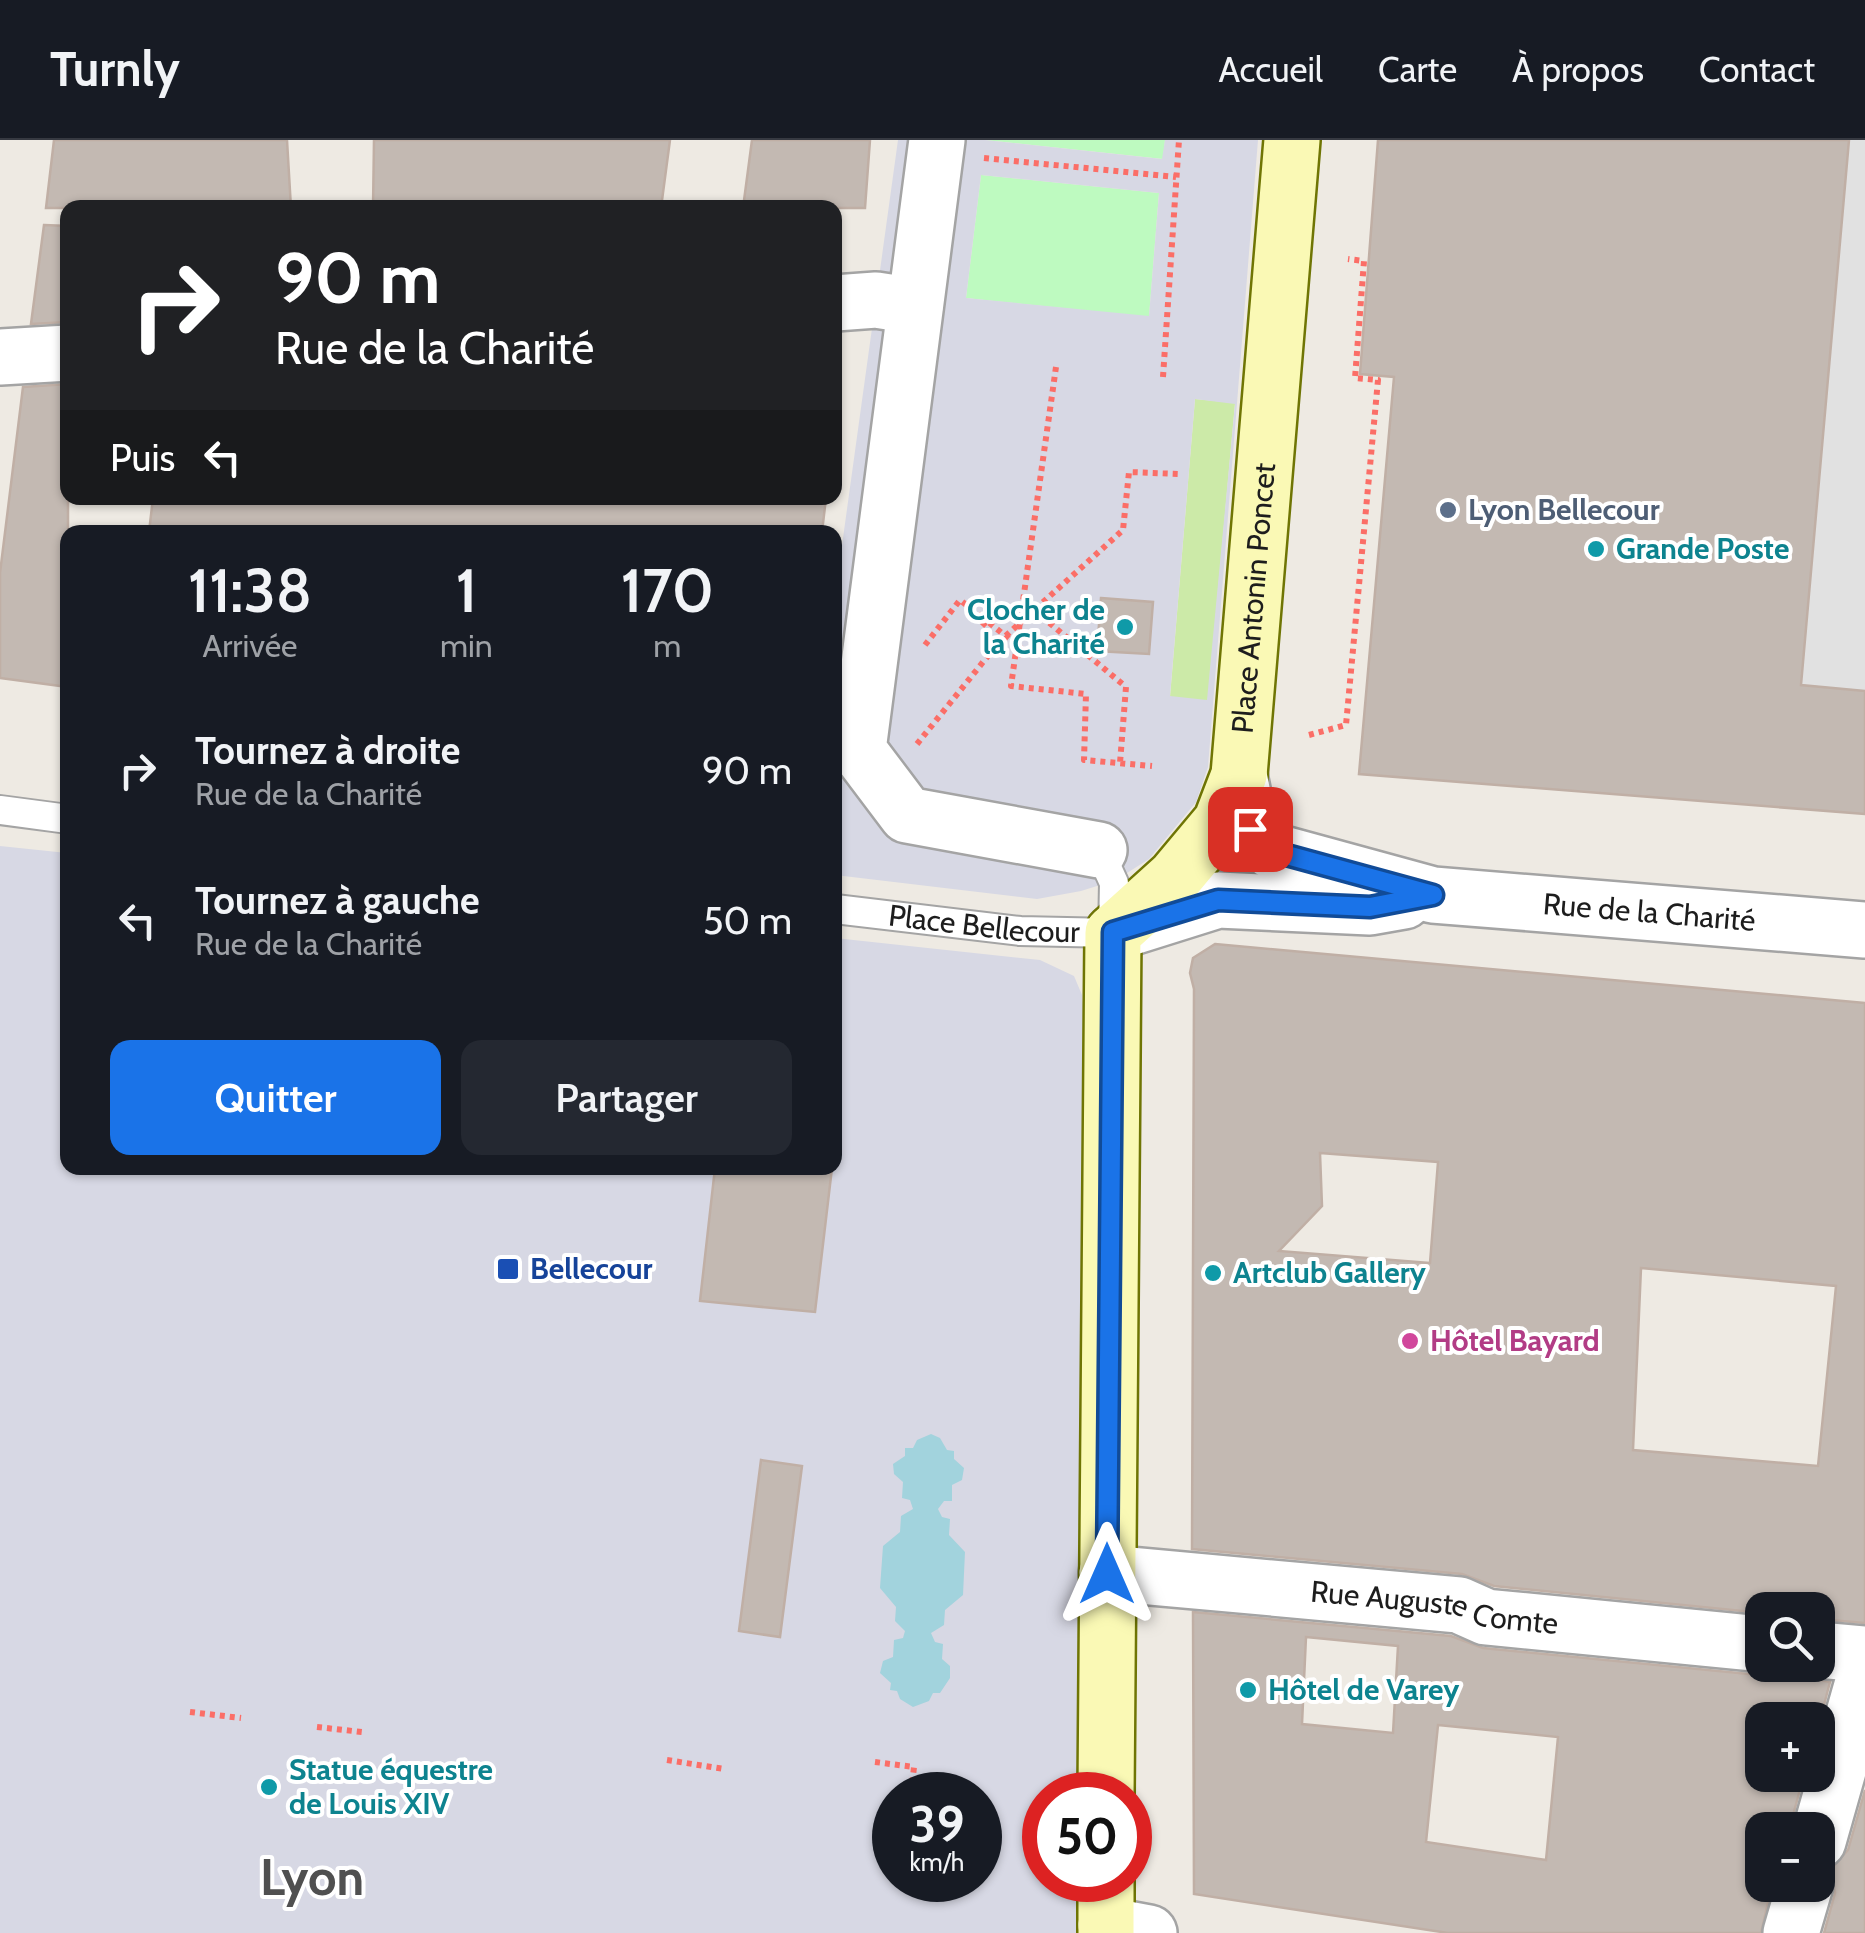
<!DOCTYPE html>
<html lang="fr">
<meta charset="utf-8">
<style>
:root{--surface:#171b24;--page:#242831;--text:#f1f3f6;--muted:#9ea1a6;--line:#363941;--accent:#1a73e8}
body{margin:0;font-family:Cabin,sans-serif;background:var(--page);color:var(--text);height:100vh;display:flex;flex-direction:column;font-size:38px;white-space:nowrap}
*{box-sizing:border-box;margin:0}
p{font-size:32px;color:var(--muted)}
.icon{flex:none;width:55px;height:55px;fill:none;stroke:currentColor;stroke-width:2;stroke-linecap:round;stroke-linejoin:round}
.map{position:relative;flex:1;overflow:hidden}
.drawer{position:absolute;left:60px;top:385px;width:782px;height:650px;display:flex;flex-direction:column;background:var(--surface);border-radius:20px;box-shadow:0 2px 8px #0004}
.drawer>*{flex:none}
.banner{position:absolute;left:60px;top:60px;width:782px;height:305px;border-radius:20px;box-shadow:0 2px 8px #0004;background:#202124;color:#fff;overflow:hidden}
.controls{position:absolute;left:1745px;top:1452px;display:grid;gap:20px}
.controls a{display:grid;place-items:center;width:90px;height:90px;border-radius:20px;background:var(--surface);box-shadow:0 2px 8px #0004;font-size:50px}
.speed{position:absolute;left:872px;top:1632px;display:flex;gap:20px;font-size:50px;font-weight:700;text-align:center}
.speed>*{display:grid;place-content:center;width:130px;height:130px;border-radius:50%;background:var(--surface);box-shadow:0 2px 8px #0004;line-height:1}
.speed small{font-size:25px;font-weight:400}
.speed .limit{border:15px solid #d22;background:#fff;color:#111}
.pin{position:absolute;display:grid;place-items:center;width:85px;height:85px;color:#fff;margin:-42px;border-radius:20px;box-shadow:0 5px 15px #0006}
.me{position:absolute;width:110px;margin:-55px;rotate:0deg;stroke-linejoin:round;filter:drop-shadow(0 0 8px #0008)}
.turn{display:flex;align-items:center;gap:35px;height:210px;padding:0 50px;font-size:45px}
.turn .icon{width:130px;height:130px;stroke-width:2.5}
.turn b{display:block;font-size:70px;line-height:85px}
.then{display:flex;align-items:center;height:95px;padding:0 50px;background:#0003;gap:20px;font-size:38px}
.eta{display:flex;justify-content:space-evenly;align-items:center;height:170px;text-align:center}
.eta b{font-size:60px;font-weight:600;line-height:70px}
.button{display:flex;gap:20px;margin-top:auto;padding:20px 50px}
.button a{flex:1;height:115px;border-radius:20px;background:var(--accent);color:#fff;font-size:40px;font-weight:600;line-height:115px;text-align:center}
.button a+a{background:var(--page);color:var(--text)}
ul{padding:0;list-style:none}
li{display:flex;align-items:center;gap:30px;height:150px;padding:0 50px}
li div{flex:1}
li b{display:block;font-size:38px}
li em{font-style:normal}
header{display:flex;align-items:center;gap:60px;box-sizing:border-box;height:140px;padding:0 50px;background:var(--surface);border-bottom:2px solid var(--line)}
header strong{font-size:48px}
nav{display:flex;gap:55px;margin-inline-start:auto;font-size:35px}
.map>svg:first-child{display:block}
</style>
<header>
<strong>Turnly</strong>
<nav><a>Accueil</a><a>Carte</a><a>À propos</a><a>Contact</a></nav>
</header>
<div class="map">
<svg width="1865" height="1793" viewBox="0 0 1865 1793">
<rect width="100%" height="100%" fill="#eeeae3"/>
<path fill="#cceaa8" d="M1195 259 1235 263 1208 561 1170 557Z"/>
<path fill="#befac0" d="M985 0H1165L1163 19Z
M981 35 1159 53 1149 177 966 158Z"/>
<path fill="#e1e1e1" d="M1849 0H1865V551L1798 574Z"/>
<path fill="#d7d8e4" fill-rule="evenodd" d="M898 0H985L1162 19 1165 0H1258L1208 627 1196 662 1149 719 1116 740 1081 751 1037 759 835 735V456ZM981 35 1159 53 1149 176 966 158ZM1195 259 1235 264 1207 560 1170 556ZM1153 462 1149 514 1098 511Z
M0 706 67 713 68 1028H835V798L1040 820 1074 836 1082 855 1084 878 1081 1655H1045V1740H1080V1793H0ZM895 1655H980V1740H895Z"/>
<path fill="#a2d3dd" d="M931 1294 940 1298 947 1310 954 1311V1319L964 1328 962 1340 952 1345V1361H944L938 1369 942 1377 950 1379 949 1395 965 1412 963 1455 945 1470 944 1485 931 1493 935 1502 943 1504 942 1519 950 1526V1538L940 1553H933L929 1561 913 1567 900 1559 897 1551 890 1550 891 1543 880 1533 883 1521 893 1517 894 1500 903 1498 905 1491 895 1481 896 1467 880 1448 883 1406 900 1392 901 1376 913 1369 910 1360 902 1358 903 1342 894 1334 893 1324 905 1316V1308H913L917 1300Z"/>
<path fill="#c3b9b2" stroke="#c0afa5" stroke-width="2.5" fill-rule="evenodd" d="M54 0H287L291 68H46Z
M374 0H670L661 68H373Z
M752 0H870L865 68H743Z
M1378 0H1849L1801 545 1865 551V674L1359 634 1394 237 1360 234Z
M44 85 68 86V182L31 184Z
M68 244V547L0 538V433L23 247Z
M153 358H826L822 392H260L220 387V392H149Z
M1101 458 1153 462 1149 514 1097 511Z
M1215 804 1865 863V1483L1818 1479V1470L1762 1473 1494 1446 1462 1434 1192 1409 1194 849 1190 833 1193 818ZM1320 1013 1438 1022 1430 1123 1279 1111 1322 1066ZM1641 1128 1836 1146 1818 1326 1633 1310Z
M715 1028H832L815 1172 700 1161Z
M761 1320 802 1326 780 1497 739 1491Z
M1193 1472 1451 1496 1483 1508 1759 1535 1791 1525 1801 1536 1830 1542 1818 1588V1580H1762V1635H1804L1789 1690H1762V1745H1772L1761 1793H1448L1194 1754ZM1306 1497 1398 1506 1393 1593 1302 1584ZM1438 1585 1558 1597 1546 1720 1426 1702Z
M1865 1650V1793H1824L1835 1753 1831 1729 1848 1710Z"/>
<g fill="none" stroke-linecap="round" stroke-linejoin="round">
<g stroke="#a4a4a4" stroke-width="32">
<g id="lane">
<path d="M0 670 68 679"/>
<path id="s1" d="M835 769 1020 791 1113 793 1114 743 1099 710"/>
</g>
</g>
<g stroke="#a4a4a4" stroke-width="60">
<g id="street">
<path d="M937 0 858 610 907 675 1099 710"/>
<path d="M835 163 876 160 915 166"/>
<path d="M0 217 68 213"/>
<path id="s2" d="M1239 635 1250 689 1272 711 1433 755 1865 790"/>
<path d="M1113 793 1218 760 1370 767 1404 761"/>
<path id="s3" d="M1107 1433 1459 1465 1486 1477 1762 1504"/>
<path d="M1818 1510 1865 1514"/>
<path d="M1818 1701 1865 1535"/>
<path d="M1106 1785 1149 1793"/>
<path d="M1791 1793 1805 1745"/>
</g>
</g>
<g stroke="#6f7504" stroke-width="60">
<g id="secondary">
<path id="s4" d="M1106 1655 1113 793 1175 737 1221 682 1239 635 1292 0"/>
<path d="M1106 1793V1740"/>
</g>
</g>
<path stroke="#fb6e67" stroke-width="6" stroke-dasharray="5 5" stroke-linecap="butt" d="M984 18 1176 37
M1056 227 1011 546 1086 554 1084 620 1152 626
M1163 237 1179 0
M1034 470 1126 547 1120 623
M982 486 987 481 1023 510 1018 516
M925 505 960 460 987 481
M1309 595 1346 585 1378 240 1355 238 1364 121 1348 119
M917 604 1000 501 1123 390 1129 332 1178 334
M190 1572 241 1578
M317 1587 362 1592
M667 1620 724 1629
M875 1622 914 1627 911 1655"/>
<use href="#lane" stroke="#fff" stroke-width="28"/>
<use href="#street" stroke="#fff" stroke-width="55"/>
<use href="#secondary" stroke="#faf9b5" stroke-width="55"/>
</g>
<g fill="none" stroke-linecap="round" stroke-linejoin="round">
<g stroke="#114b97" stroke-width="25">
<path id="route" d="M1107 1434 1113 792 1218 760 1370 767 1433 755 1272 711 1250 689"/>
</g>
<use href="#route" stroke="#1a73e8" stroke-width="18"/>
</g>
<circle fill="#5c6f8a" stroke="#fff" stroke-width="4" cx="1448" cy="370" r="10"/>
<g fill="#0f9aa8" stroke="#fff" stroke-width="4">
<circle cx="1596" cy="409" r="10"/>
<circle cx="1125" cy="487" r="10"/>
<circle cx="1213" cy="1133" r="10"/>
<circle cx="1248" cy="1550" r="10"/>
<circle cx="269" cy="1647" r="10"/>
</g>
<rect fill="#1a4fb4" stroke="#fff" stroke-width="4" x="496" y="1117" width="24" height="24" rx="5"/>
<circle fill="#d1479c" stroke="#fff" stroke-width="4" cx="1410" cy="1201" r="10"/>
<g text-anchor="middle" stroke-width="8" stroke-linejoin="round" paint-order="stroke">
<g font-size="30" font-weight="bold" fill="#4e5e75" stroke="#fff" text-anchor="start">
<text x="1468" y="380">Lyon Bellecour</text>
</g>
<g font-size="30" font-weight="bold" fill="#0d838f" stroke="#fff" text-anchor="start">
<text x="1616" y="419">Grande Poste</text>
<text x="1105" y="480" text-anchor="end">Clocher de<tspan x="1105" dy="34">la Charité</tspan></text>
<text x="1233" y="1143">Artclub Gallery</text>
<text x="1268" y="1560">Hôtel de Varey</text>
<text x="289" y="1640">Statue équestre<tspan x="289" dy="34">de Louis XIV</tspan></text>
</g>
<g font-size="30" fill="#1d1d1d" stroke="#fff">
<text dy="10" stroke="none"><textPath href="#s4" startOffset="1245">Place Antonin Poncet</textPath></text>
<text dy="10" stroke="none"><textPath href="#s2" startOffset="470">Rue de la Charité</textPath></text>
<text dy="10" stroke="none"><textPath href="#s1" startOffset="150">Place Bellecour</textPath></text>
<text dy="10" stroke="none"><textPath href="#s3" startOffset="330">Rue Auguste Comte</textPath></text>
</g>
<g font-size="30" font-weight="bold" fill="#164399" stroke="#fff" text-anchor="start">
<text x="530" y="1139">Bellecour</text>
</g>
<g font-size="30" font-weight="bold" fill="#b23c85" stroke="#fff" text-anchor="start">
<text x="1430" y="1211">Hôtel Bayard</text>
</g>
<g font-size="50" font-weight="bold" fill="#505050" stroke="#fff">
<text x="312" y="1755">Lyon</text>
</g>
</g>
</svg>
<div class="controls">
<a><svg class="icon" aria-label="search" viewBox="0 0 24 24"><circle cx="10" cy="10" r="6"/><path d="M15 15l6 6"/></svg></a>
<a>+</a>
<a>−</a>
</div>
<div class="speed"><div>39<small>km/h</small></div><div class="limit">50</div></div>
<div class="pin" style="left:1250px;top:689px;background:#d93025"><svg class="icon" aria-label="arrive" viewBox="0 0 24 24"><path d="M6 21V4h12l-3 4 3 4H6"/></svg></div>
<svg class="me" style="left:1107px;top:1434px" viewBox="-20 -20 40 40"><path d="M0-17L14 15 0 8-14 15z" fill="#1a73e8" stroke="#fff" stroke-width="4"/></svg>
<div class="banner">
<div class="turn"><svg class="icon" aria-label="right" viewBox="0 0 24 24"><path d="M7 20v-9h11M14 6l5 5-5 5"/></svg><div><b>90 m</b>Rue de la Charité</div></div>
<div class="then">Puis<svg class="icon" aria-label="left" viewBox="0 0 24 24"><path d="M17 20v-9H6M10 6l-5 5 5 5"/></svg></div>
</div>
<section class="drawer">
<div class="eta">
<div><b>11:38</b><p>Arrivée</p></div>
<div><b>1</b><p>min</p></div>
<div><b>170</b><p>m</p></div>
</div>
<ul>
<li><svg class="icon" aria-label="right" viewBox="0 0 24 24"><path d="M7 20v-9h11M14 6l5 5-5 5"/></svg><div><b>Tournez à droite</b><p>Rue de la Charité</p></div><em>90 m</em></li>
<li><svg class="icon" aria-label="left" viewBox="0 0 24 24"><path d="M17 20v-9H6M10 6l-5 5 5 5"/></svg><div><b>Tournez à gauche</b><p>Rue de la Charité</p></div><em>50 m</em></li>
</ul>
<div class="button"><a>Quitter</a><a>Partager</a></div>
</section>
</div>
